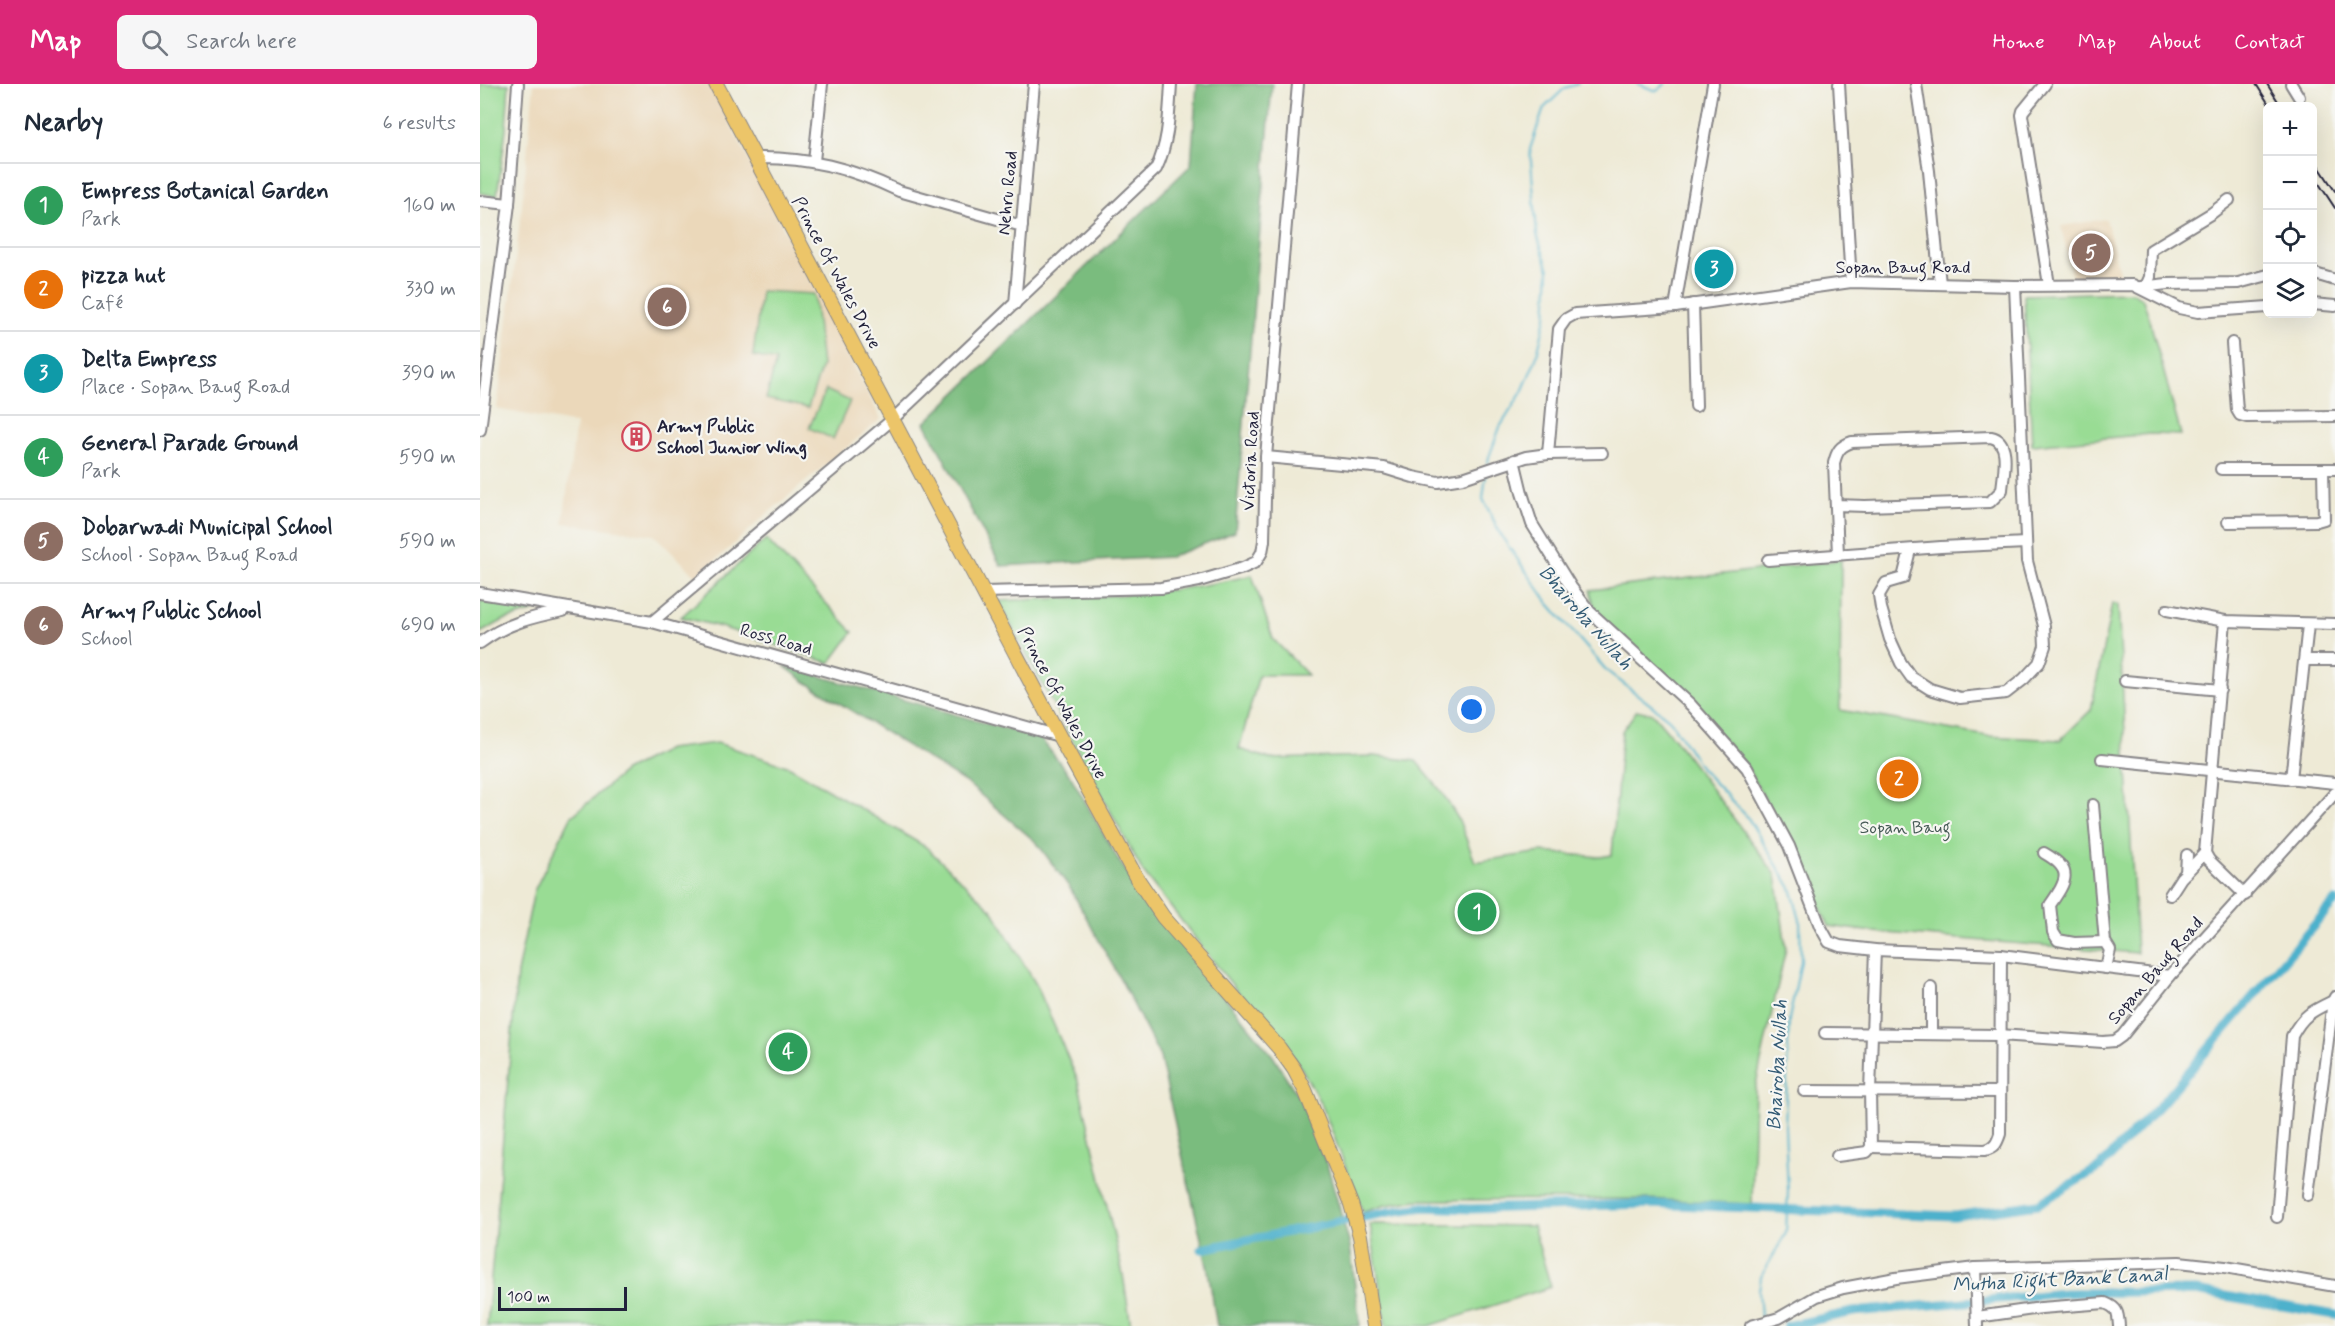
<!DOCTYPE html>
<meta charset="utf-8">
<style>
:root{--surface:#fff;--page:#f6f6f7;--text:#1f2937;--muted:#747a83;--line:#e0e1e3;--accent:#db2777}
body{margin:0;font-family:Mynerve,sans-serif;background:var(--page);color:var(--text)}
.controls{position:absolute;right:18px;top:18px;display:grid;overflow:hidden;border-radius:9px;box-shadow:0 6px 24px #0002}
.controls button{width:54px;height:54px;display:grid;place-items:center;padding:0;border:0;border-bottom:2px solid var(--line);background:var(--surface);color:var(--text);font:30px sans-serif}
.scale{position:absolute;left:18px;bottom:15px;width:129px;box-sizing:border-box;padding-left:6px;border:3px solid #22223b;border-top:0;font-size:16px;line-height:21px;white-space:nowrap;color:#22223b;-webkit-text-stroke:4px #f6f6f2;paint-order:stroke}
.you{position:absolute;left:992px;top:626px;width:21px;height:21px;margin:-15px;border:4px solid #fff;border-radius:50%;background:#1a73e8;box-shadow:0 0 0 9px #1a73e833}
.badge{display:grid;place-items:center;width:39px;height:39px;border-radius:50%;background:var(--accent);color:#fff;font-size:20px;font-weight:700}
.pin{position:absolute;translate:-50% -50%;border:3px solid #fff;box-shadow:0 2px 6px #0006}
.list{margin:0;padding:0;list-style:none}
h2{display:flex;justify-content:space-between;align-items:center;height:78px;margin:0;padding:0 24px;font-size:26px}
h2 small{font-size:20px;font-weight:400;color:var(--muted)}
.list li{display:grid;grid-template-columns:39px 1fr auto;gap:18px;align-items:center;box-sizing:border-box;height:84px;padding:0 24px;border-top:2px solid var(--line)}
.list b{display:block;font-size:22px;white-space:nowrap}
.list p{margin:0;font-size:20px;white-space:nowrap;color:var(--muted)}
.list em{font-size:20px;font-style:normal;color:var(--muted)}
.icon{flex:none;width:33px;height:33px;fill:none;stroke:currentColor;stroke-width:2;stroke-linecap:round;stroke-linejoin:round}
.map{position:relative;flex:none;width:1855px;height:1242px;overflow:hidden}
header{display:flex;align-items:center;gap:36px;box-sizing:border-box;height:84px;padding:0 30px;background:var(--accent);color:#fff}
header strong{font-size:28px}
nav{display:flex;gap:33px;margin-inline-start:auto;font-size:21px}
.search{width:420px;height:54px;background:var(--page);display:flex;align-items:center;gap:15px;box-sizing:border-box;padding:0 21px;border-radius:9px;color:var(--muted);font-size:22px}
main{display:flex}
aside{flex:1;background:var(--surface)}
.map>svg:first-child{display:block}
</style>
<header>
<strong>Map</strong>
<div class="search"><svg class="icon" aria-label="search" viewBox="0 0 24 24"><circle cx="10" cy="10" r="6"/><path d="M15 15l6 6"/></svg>Search here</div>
<nav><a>Home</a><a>Map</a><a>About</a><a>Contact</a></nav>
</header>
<main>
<aside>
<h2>Nearby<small>6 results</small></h2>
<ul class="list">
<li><span class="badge" style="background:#2e9e5b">1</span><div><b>Empress Botanical Garden</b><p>Park</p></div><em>160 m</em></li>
<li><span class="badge" style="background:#e8710a">2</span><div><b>pizza hut</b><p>Café</p></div><em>330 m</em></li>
<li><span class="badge" style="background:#0f9aa8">3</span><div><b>Delta Empress</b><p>Place · Sopan Baug Road</p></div><em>390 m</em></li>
<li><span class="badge" style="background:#2e9e5b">4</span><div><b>General Parade Ground</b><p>Park</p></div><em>590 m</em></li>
<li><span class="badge" style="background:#8d6e63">5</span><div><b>Dobarwadi Municipal School</b><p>School · Sopan Baug Road</p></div><em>590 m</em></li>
<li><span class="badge" style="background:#8d6e63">6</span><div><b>Army Public School</b><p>School</p></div><em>690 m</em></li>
</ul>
</aside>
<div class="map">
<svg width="1855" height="1242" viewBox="0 0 1855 1242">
<rect width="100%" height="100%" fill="#f6f6f2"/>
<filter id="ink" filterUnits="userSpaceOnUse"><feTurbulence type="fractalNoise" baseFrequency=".0167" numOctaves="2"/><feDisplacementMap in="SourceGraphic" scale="12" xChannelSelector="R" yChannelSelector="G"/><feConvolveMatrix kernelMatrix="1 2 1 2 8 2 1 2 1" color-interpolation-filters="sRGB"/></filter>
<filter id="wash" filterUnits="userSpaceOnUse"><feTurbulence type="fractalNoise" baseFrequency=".008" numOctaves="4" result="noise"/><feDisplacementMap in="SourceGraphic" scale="24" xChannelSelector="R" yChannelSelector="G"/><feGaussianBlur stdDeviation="1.35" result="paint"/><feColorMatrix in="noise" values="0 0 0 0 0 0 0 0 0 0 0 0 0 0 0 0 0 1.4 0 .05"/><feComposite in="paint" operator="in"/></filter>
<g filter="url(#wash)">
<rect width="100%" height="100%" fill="#eeead6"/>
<!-- built -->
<g fill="#ebd8ba">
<path d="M 54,0 L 230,0 L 401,335 L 289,428 L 217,493 L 174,451 L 83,439 L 96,340 L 17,325 L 42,121 Z"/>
<path d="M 1626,135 L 1641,195 L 1593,196 L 1581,142 Z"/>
</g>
<!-- green -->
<g fill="#99dc94" stroke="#5e7f68" stroke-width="1.5">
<path d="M 0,0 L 29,0 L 26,45 L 17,112 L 0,109 Z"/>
<path d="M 281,207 L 334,210 L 342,282 L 328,324 L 286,315 L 296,277 L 273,272 Z"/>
<path d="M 1653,208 L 1663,216 L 1668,230 L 1701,351 L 1670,350 L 1552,361 L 1544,211 Z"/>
<path d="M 346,306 L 370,317 L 353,355 L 329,344 Z"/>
<path d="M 286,455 L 373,548 L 350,579 L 241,543 L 201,533 Z"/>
<path d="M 1361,476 L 1360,626 L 1507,652 L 1580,656 L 1611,626 L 1632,520 L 1638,520 L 1657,869 L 1393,848 L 1349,842 L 1307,754 L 1265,680 L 1225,635 L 1202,605 L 1116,529 L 1110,506 Z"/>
<path d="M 772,491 L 793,555 L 828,591 L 779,591 L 759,665 L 790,675 L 894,672 L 936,677 L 961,707 L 979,736 L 995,778 L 1061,768 L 1120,773 L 1132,771 L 1142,647 L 1157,626 L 1173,630 L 1195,656 L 1296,791 L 1306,864 L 1275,1005 L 1272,1120 L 1169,1115 L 937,1116 L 906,1121 L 883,1128 L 843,1024 L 822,985 L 753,902 L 663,788 L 518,517 C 603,513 689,512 772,491 Z"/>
<path d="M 0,517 L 55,527 L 24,536 L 0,549 Z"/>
<path d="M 237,659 L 310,683 L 446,763 L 512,826 L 557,902 L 598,997 L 643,1191 L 651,1242 L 7,1242 L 37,889 L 54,807 L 91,733 L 145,687 L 188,665 Z"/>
<path d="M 890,1140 L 1053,1142 L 1071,1203 L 949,1242 L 906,1242 Z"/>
</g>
<!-- forest -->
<g fill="#7abc7e" stroke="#4e6f5c" stroke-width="1.5">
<path d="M 717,0 L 792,0 L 755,448 L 690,473 L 521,482 L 445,339 L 711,81 Z"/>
<path d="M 304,582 L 561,655 L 591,693 L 639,777 L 674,827 L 793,972 L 821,1017 L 849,1087 L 870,1162 L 880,1242 L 737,1242 L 728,1186 L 680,973 L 643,900 L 590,804 L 557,759 L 488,700 L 324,597 Z"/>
</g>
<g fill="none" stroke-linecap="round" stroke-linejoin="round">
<!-- stream -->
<g stroke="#4db1cc" stroke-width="2">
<path d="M 1158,0 L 1177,7 L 1185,0"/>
<path d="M 1007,383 L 1009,373 L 1020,343 L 1042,308 L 1056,275 L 1066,233 L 1069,186 L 1057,151 L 1050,65 L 1064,24 L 1085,4 L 1098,0"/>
<path d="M 1006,391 L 1003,415 L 1022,453 L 1069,520 L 1127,587 L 1189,635 L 1221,684 L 1268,734 L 1311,804 L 1320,836 L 1321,877 L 1309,935 L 1305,1043 L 1308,1107 L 1306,1149 L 1281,1193 L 1279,1207 L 1281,1234"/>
</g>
<!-- canal -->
<g stroke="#4db1cc" stroke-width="9">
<path d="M 722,1165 L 909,1128 L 944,1123 L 991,1125 L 1168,1120 L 1474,1132 L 1558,1120 L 1620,1083 L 1681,1020 L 1855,817"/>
<path d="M 1307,1242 L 1373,1228 L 1584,1209 L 1716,1207 L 1855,1231"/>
</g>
</g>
</g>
<g filter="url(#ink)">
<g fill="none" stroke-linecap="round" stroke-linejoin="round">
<defs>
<g id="minor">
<path d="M 1359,0 L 1371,198"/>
<path d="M 1436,0 L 1449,87 L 1460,200"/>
<path d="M 1565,0 L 1543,27 L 1542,31 L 1569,201"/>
<path d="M 1811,0 L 1819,13"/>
<path d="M 275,74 C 328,73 371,84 419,107 L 542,142"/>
<path d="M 334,77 L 342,0"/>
<path d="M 0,117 L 29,120"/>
<path d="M 1832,189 L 1855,196"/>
<path d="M 1666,202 L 1670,193 L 1671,166 L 1732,129 L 1749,116"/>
<path d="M 1661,203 L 1687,200 L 1758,199 L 1788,191"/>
<path d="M 535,220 L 554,0"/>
<path d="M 1213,220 L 1216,322"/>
<path d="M 1832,220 L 1855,222"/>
<path d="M 1195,223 L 1233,0"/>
<path d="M 1752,259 L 1757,326 L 1760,331 L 1767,333 L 1855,332"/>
<path d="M 0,346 L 29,120 L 38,0"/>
<path d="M 1068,370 L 1079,245 L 1086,235 L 1095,230 L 1195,223 L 1371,198 L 1535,202 L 1653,201 L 1699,224 L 1718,228 L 1788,223"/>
<path d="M 786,373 L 904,384 L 933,393 L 958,398 L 983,394 L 1046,373 L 1068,370 L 1122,369"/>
<path d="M 1034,376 L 1042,409 L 1052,440 L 1091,503 L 1110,528 L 1211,621 L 1267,684 L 1309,762 L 1340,842 L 1349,858 L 1360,862 L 1395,866 L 1521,871 L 1690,892"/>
<path d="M 1741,385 L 1855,385"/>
<path d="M 1356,421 L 1385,422 L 1510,418 L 1522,406 C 1523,391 1532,357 1511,353 L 1372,358 C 1360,362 1357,367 1354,379 L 1358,470"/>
<path d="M 1748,438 L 1837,437 L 1844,435 L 1843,385"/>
<path d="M 1430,466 L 1423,494 L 1406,499 L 1399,511 L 1401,524 L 1410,555 L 1421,579 L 1431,593 L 1450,605 L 1480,614 L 1526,609 L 1544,595 L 1559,579 L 1565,562 L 1564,542 L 1547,477 L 1535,202"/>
<path d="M 1288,476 L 1461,463 L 1546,459"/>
<path d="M 503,508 L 681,504 L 719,497 L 763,484 L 776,478 L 782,468 L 784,457 L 786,373 L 818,0"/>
<path d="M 0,509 L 172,538 L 579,652"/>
<path d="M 1687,526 L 1745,537 L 1855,540"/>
<path d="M 1745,537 L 1725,769 L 1729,776 L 1765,811"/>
<path d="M 172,538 L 413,335 L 676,85 C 689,58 689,30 691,0"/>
<path d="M 0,559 C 25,540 52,533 83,527"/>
<path d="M 1826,576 L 1855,576"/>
<path d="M 1645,597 L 1740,606"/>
<path d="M 1622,675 L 1855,699"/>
<path d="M 1811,695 L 1828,541"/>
<path d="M 1613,721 L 1625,858 L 1630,866 L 1626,884"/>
<path d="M 1564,769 C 1594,786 1587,796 1570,821 L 1573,848 L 1578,856 L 1594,859 L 1625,858"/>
<path d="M 1706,789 L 1707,771"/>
<path d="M 1690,811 L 1701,794 L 1725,769"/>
<path d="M 1345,949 L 1519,951 L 1623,958 L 1635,957 L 1642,952 L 1690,892 L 1855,709"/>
<path d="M 1451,950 L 1451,904"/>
<path d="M 1324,1007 L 1520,1008"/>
<path d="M 1391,1063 L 1505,1066 C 1515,1064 1517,1059 1520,1050 L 1521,871"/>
<path d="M 1357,1072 L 1387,1068 L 1391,1063 L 1390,1007 L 1395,866"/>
<path d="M 1828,1111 L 1853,917 L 1855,913"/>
<path d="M 1797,1133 L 1812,952 C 1823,931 1832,927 1853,917"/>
<path d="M 1495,1184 L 1497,1242"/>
<path d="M 1497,1233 L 1561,1224 L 1625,1219 C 1638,1224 1638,1229 1639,1242"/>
<path d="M 1271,1242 L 1299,1234 L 1337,1212 L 1363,1204 L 1416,1194 L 1495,1184 L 1699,1178 L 1745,1183 L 1855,1202"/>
</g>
<path id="major" d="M 236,0 L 579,652 L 656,793 L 683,833 L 799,964 L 814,985 L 825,1006 L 871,1120 L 880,1152 L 894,1242"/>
</defs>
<!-- minor casing -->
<use href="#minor" stroke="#888688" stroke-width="14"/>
<!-- major casing -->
<use href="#major" stroke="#888688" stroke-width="16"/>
<!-- minor -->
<use href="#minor" stroke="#fff" stroke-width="10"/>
<!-- major -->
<use href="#major" stroke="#ecc569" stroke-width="14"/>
<!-- rail -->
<g stroke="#22223b" stroke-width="2">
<path d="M 1776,0 L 1790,22"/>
<path d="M 1787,0 L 1801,22"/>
<path d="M 1832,72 L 1855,107"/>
<path d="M 1832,89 L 1855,124"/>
</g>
</g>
</g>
<!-- icons -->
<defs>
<symbol id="building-ring" viewBox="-11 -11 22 22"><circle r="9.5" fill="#f6f6f2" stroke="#d1495b" stroke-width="1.5"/><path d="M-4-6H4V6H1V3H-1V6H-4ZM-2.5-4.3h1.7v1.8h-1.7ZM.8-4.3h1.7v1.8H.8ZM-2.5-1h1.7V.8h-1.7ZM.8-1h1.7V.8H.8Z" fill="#d1495b"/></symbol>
</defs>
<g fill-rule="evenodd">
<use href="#building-ring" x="140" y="336" width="33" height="33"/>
</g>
<g text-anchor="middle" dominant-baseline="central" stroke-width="4.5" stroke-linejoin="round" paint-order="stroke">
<!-- street labels -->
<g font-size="18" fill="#22223b" stroke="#f6f6f2">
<text transform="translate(528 109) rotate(-85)">Nehru Road</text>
<text x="1423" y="184">Sopan Baug Road</text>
<text transform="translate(356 189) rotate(62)">Prince Of Wales Drive</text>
<text transform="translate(771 377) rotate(-87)">Victoria Road</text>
<text transform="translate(296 556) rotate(16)">Ross Road</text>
<text transform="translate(582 619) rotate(62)">Prince Of Wales Drive</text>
<text transform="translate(1676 887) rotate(-49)">Sopan Baug Road</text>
</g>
<!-- poi labels -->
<g font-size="18" font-weight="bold" fill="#22223b" stroke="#f6f6f2" text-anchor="start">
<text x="177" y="343">Army Public<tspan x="177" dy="21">School Junior Wing</tspan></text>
</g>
<!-- park labels -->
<g font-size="18" fill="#465a56" stroke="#f6f6f2">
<text x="1425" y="744">Sopan Baug</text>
</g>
<!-- water labels -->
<g font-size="20" font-style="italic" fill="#335b75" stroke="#f6f6f2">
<text transform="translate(1105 534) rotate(49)">Bhairoba Nullah</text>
<text transform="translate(1298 981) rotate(-87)">Bhairoba Nullah</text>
<text transform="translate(1580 1196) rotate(-3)">Mutha Right Bank Canal</text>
</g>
</g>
</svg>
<div class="controls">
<button>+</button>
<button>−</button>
<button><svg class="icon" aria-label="locate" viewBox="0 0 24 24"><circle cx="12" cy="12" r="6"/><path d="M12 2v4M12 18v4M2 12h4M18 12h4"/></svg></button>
<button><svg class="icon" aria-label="layers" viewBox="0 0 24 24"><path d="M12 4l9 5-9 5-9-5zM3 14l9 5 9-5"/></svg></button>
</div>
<div class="scale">100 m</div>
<div class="you"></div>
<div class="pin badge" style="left:997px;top:828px;background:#2e9e5b">1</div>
<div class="pin badge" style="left:1419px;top:695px;background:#e8710a">2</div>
<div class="pin badge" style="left:1234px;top:185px;background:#0f9aa8">3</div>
<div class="pin badge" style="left:308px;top:968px;background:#2e9e5b">4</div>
<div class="pin badge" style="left:1611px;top:169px;background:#8d6e63">5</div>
<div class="pin badge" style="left:187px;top:223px;background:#8d6e63">6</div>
</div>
</main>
